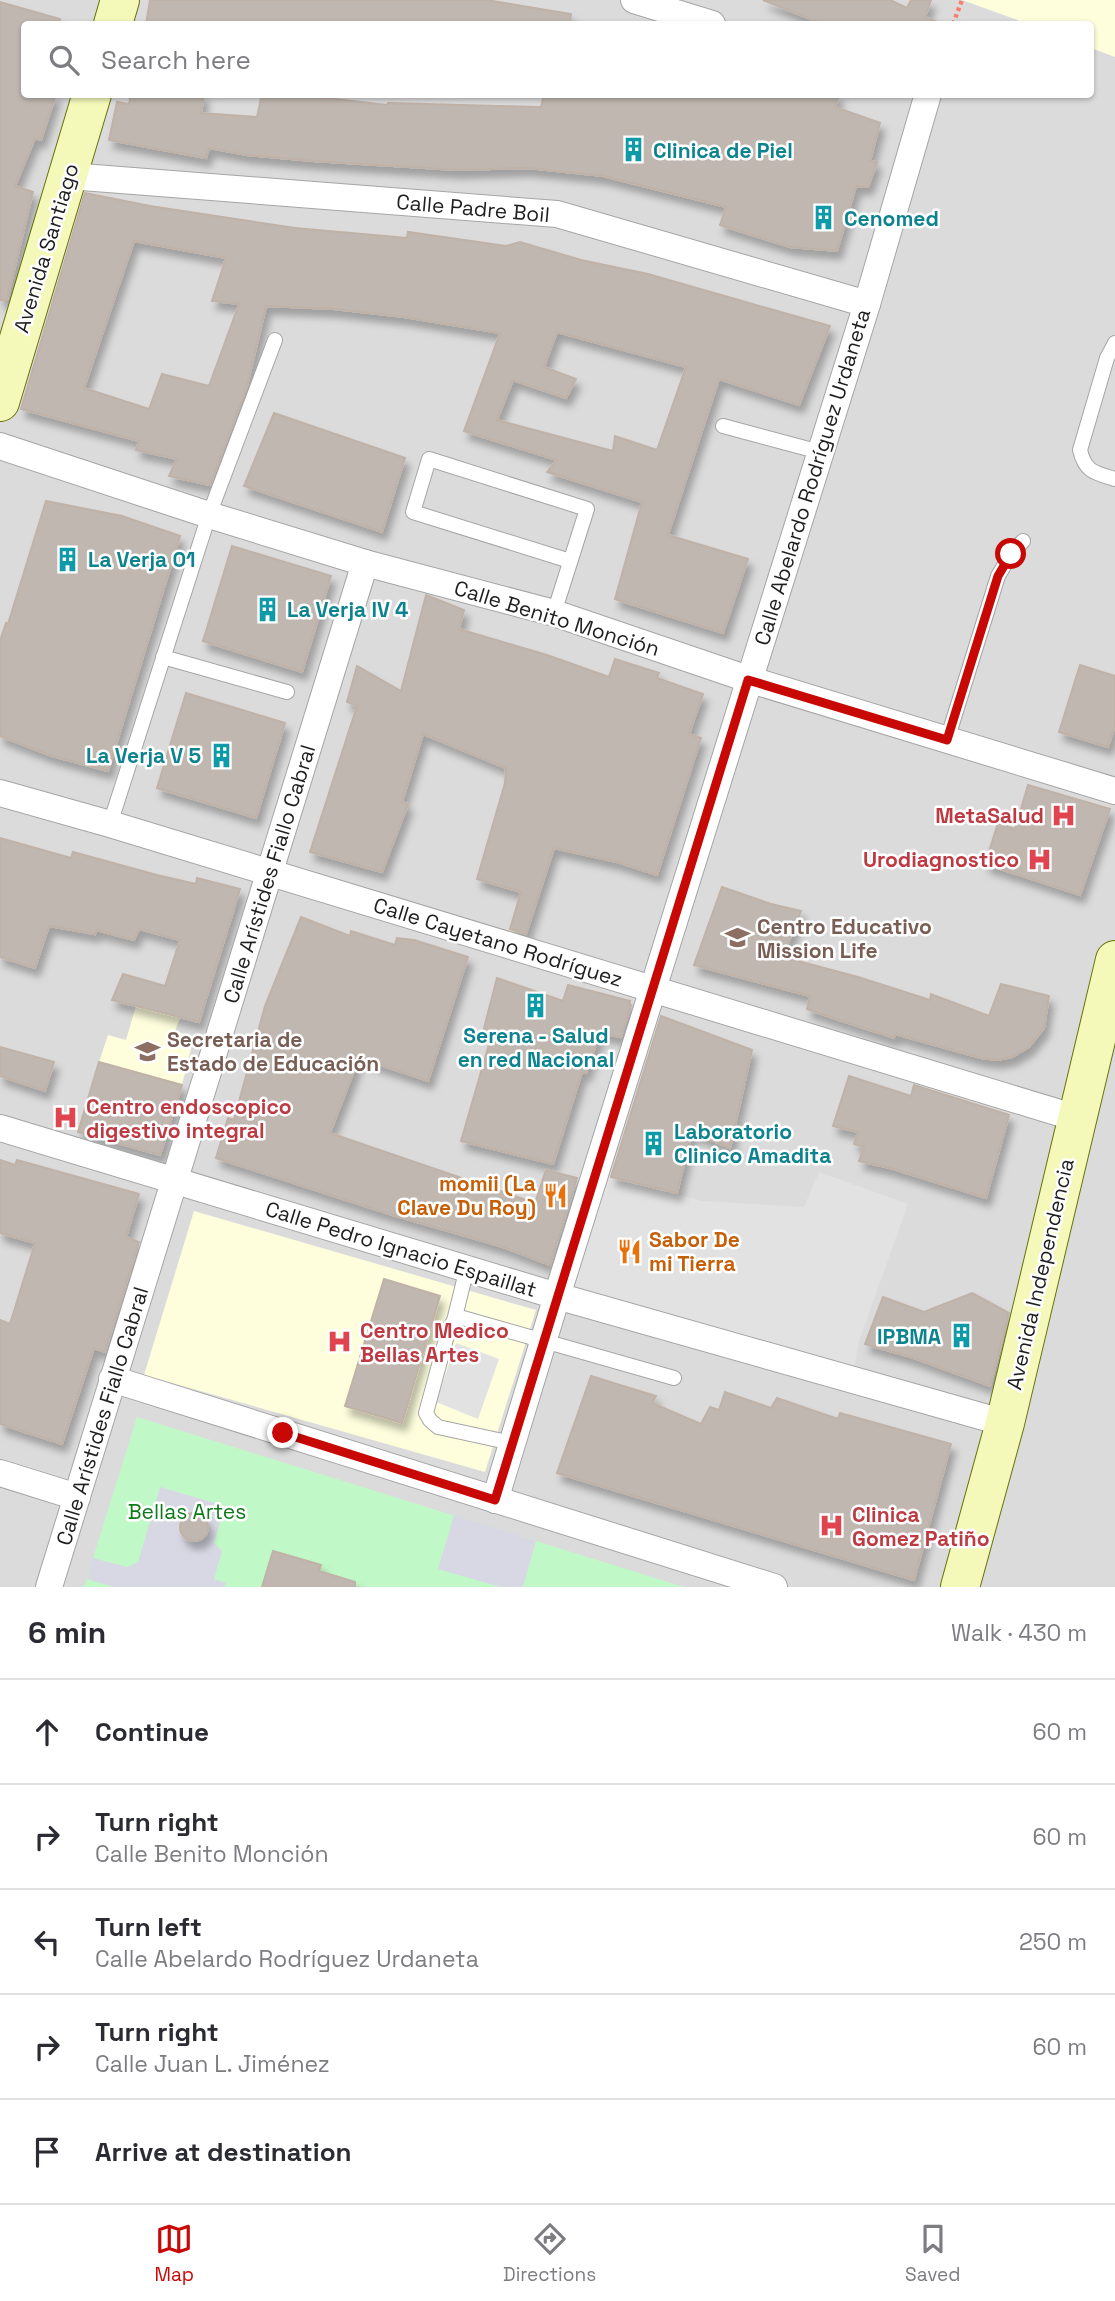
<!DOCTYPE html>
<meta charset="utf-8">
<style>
:root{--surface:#fff;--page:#f2f2f3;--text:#2b2b33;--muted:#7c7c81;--line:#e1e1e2;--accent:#c70804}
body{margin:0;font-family:"Space Grotesk",sans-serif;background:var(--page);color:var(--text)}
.stop{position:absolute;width:21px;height:21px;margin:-16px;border:5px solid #c70804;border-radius:50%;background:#fff}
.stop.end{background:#c70804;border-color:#fff;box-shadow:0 2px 7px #0008}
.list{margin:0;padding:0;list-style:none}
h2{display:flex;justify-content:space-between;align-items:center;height:91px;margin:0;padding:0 28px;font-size:30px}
h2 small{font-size:23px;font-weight:400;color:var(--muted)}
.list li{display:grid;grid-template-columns:46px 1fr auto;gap:21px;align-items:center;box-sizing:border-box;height:105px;padding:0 28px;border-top:2px solid var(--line)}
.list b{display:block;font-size:26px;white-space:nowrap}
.list p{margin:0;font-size:23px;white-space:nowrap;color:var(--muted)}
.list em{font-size:23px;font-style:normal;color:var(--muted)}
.icon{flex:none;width:38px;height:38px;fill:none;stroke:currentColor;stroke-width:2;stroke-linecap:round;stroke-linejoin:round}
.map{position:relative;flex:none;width:1115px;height:1587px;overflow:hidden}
.search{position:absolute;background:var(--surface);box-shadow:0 2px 5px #0004;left:21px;right:21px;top:21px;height:77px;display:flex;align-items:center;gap:18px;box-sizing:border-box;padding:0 24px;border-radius:7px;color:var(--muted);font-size:26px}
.sheet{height:616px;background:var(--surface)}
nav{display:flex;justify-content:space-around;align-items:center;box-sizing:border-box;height:98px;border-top:2px solid var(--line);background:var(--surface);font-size:19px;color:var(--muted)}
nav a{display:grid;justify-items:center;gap:4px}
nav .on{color:var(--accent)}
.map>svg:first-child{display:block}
</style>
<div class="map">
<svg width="1115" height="1587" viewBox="0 0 1115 1587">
<defs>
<filter id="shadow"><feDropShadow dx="4.5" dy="8" stdDeviation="3.5" flood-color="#0004"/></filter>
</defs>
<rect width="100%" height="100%" fill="#efebe4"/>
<!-- residential -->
<path fill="#dcdbdb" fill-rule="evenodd" d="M 0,0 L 1115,0 L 1115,1587 L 0,1587 ZM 24,24 L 1090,24 L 1090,94 L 24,94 Z"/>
<!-- education -->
<g fill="#fefedd">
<path d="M 962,0 L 1115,0 L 1115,57 L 1091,48 L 1090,24 L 1028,24 Z"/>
<path d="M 136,1006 L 180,1018 L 175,1031 L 194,1037 L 182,1085 L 99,1062 L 108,1035 L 126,1040 Z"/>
<path d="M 194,1211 L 536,1310 L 485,1472 L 144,1375 Z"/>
</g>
<!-- park -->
<path fill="#c1f8c7" d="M 137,1417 L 684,1587 L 84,1587 Z"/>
<!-- parking -->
<g fill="#e2e2e2">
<path d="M 819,1172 L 908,1204 L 859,1341 L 854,1368 L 574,1288 L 607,1176 L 702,1201 L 804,1207 Z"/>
<path d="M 456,1343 L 499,1359 L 478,1419 L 436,1402 Z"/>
</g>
<!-- plaza -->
<g fill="#d8d8e4">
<path d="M 160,1487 L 225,1506 L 214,1543 L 222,1551 L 214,1579 L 226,1583 L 224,1587 L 113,1587 L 87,1579 L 93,1558 L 127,1567 L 138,1562 Z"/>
<path d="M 454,1515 L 536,1541 L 523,1587 L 500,1587 L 438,1569 Z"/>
</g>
<!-- building -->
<g fill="#bfb7b0" stroke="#c0b2a7" stroke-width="2" fill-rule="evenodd" filter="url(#shadow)">
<path d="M 150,0 L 487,0 L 571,14 L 570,24 L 146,24 Z"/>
<path d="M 763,0 L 890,0 L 907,8 L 911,0 L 931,0 L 925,17 L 942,24 L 823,24 Z"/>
<path d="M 0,2 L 60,19 L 60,24 L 24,24 L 24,94 L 56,94 L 41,140 L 35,138 L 15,186 L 33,192 L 7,300 L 0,300 Z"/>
<path d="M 131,94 L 204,94 L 201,113 L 257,117 L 262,94 L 291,94 L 387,105 L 388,103 L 541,107 L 544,94 L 839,94 L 835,107 L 880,123 L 870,161 L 877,162 L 868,187 L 856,186 L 837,251 L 790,247 L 720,225 L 726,207 L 603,176 L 528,168 L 456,170 L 313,161 L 247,155 L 209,148 L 206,158 L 109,140 L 117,102 L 129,104 Z"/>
<path d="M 85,193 L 150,206 L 295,228 L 407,238 L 408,232 L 506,246 L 520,242 L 581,260 L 648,274 L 830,326 L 799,405 L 719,379 L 668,535 L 748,559 L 723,633 L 615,599 L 642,502 L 547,472 L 557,460 L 464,431 L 500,333 L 404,317 L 334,309 L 266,306 L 247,386 L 210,485 L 169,476 L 177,459 L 136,450 L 139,441 L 21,409 ZM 134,241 L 226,258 L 212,301 L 239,304 L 209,386 L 162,374 L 149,409 L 84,388 ZM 557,332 L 686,367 L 657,450 L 615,436 L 613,451 L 497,420 L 513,380 L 566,398 L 576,379 L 544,367 Z"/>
<path d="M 274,413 L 405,458 L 382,532 L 244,486 Z"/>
<path d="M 46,501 L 122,516 L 180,536 L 108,771 L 52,756 L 0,736 L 0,641 L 6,623 L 8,624 Z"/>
<path d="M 232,546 L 331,576 L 302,672 L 203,641 Z"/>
<path d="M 426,595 L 464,610 L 459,629 L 547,655 L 609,677 L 615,659 L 659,673 L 657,678 L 703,694 L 689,734 L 701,738 L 657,875 L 617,862 L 554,848 L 526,934 L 510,929 L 521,892 L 477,879 L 505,783 L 506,768 L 423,734 L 402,802 L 408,804 L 382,872 L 310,852 L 357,706 L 347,702 L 357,666 L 401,691 Z"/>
<path d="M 1080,665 L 1115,676 L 1115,725 L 1108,747 L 1059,732 Z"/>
<path d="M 186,693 L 285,723 L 256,818 L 157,788 Z"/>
<path d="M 1028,785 L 1110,809 L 1080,895 L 985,864 L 998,823 L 1015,829 Z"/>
<path d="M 0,838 L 71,858 L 73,852 L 157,875 L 196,884 L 197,878 L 240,889 L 199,1022 L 112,1000 L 123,974 L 165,986 L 180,940 L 139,929 L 134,940 L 96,930 L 95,934 L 49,926 L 35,968 L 0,957 Z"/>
<path d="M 722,887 L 771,904 L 801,911 L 783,957 L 858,977 L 930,1000 L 931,994 L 989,1016 L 1001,984 L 1049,996 L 1044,1028 L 1029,1047 L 1012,1057 L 997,1060 L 981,1058 L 895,1034 L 894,1038 L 839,1020 L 807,1009 L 810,996 L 694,965 Z"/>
<path d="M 301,917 L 350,936 L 351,931 L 395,945 L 397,938 L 414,940 L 468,957 L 428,1081 L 359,1058 L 330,1133 L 535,1203 L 546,1170 L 577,1178 L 550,1265 L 503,1247 L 386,1213 L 216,1158 L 228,1118 L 234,1120 L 265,1006 Z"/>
<path d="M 497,978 L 563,1001 L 568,985 L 630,1001 L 629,1004 L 631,1005 L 621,1037 L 600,1033 L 586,1073 L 582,1072 L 553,1164 L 461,1141 L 492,1034 L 483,1032 Z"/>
<path d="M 661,1016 L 752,1050 L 730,1148 L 692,1132 L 677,1193 L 611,1177 Z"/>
<path d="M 0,1047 L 54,1062 L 45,1091 L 0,1076 Z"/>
<path d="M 99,1062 L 182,1085 L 160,1155 L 78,1132 Z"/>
<path d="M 849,1076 L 911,1096 L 914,1085 L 1009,1115 L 986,1198 L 890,1168 L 859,1161 L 864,1147 L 854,1144 L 858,1132 L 833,1126 Z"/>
<path d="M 0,1160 L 15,1165 L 17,1160 L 139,1194 L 126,1237 L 139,1242 L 105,1352 L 94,1348 L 62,1444 L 0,1424 L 0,1320 L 10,1324 L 35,1243 L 0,1233 Z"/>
<path d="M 384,1279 L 440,1296 L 402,1423 L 345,1406 Z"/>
<path d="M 972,1293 L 1009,1313 L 990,1386 L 911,1357 L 865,1344 L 883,1297 L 924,1312 Z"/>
<path d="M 591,1376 L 656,1396 L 652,1403 L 701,1424 L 710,1407 L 719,1410 L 725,1392 L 771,1408 L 777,1398 L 838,1419 L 840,1413 L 951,1444 L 914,1580 L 557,1473 Z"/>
<circle cx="194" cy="1527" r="14"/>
<path d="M 273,1551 L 321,1565 L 319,1571 L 355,1582 L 355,1587 L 262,1587 Z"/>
</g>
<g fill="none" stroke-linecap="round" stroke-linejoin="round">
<defs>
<g id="lane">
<path d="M 1115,343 L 1107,358 L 1080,450 C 1085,472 1095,473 1115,479"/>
<path d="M 723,426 L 820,452"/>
<path d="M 554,613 L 587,509 L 429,459 L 413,512 L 570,561"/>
<path d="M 163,657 L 287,692"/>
<path d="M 947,740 L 998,576 L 1011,554 L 1023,541"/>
<path d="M 110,824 L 209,515 L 275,340"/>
<path d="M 454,1321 L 467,1268"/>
<path d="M 512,1443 L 438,1427 L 430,1420 L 426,1413 L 449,1328 L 454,1321 L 463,1318 L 674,1378"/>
</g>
<g id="street">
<path d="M 634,0 L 712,24"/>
<path d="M 69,176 L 557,214 L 867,304"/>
<path d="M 0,446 L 209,515 L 365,563 L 554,613 L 748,679 L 1115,791"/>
<path d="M 0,793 L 110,824 L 1076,1118"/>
<path d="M 0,1128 L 557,1296 L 1005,1423"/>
<path d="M 112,1379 L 774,1587"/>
<path d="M 0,1473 L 77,1497"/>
<path d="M 495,1500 L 557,1296 L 867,304 L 928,94"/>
<path d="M 49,1587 L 365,563"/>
</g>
<g id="secondary">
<path d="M 113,24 L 120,0"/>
<path d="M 0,402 L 92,94"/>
<path d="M 960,1587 L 1005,1423 L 1115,960"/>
</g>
</defs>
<!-- lane casing -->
<use href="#lane" stroke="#a5a5a5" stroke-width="16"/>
<!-- street casing -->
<use href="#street" stroke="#a5a5a5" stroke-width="28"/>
<!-- secondary casing -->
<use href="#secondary" stroke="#657307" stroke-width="40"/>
<!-- path -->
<path stroke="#f77e6d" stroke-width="4.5" stroke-dasharray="3.5 3.5" stroke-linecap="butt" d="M 953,24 L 962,0"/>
<!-- lane -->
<use href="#lane" stroke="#fff" stroke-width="14"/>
<!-- street -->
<use href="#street" stroke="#fff" stroke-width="26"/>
<!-- secondary -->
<use href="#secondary" stroke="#f4f8b9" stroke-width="38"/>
</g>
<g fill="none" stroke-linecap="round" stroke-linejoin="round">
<!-- route -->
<path stroke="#c70804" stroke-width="9" d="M 283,1433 L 495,1500 L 748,680 L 947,740 L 998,576 L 1011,554"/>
</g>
<!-- icons -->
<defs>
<symbol id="building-bare" viewBox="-9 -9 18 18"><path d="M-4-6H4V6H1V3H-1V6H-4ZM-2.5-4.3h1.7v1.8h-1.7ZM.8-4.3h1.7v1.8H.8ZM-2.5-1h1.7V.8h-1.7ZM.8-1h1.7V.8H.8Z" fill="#0f9aa8" stroke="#fff" stroke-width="2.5" paint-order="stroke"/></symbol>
<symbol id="hospital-bare" viewBox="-9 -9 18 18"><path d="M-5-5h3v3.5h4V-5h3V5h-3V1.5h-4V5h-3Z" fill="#e0444e" stroke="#fff" stroke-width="2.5" paint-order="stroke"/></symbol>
<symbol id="school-bare" viewBox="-9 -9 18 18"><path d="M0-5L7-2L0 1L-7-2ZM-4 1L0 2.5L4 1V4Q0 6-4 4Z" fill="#8d6e63" stroke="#fff" stroke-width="2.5" paint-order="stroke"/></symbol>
<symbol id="university-bare" viewBox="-9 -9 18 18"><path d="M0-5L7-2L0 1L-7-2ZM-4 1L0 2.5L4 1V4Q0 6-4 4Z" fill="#8d6e63" stroke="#fff" stroke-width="2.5" paint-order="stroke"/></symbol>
<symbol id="restaurant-bare" viewBox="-9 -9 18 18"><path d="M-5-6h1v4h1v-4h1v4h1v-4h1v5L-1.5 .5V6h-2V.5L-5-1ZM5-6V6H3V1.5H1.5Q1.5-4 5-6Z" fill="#e8710a" stroke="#fff" stroke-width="2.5" paint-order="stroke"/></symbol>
</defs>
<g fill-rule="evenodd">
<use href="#building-bare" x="616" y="132" width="35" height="35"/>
<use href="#building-bare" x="806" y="200" width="35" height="35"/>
<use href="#building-bare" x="50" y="542" width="35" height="35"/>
<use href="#building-bare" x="250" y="592" width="35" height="35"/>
<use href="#building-bare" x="204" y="738" width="35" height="35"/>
<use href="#hospital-bare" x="1046" y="798" width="35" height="35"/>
<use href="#hospital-bare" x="1022" y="842" width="35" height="35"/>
<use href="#school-bare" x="720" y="920" width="35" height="35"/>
<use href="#building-bare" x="518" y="988" width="35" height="35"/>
<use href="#university-bare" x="130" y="1034" width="35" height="35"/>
<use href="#hospital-bare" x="48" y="1100" width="35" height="35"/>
<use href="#building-bare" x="636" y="1126" width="35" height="35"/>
<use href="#restaurant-bare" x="538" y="1178" width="35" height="35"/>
<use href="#restaurant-bare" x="612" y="1234" width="35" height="35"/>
<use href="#building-bare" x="944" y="1318" width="35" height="35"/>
<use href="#hospital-bare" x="322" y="1324" width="35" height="35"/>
<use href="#hospital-bare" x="814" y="1508" width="35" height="35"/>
</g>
<g text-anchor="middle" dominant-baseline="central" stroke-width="5" stroke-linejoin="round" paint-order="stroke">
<!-- culture labels -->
<g font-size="21" font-weight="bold" fill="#0d838f" stroke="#fff" text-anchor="start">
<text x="653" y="150">Clinica de Piel</text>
<text x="844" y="218">Cenomed</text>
<text x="88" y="559">La Verja 01</text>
<text x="287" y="609">La Verja IV 4</text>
<text x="201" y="755" text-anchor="end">La Verja V 5</text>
<text x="536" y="1035" text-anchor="middle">Serena - Salud<tspan x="536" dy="24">en red Nacional</tspan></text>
<text x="674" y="1131">Laboratorio<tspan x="674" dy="24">Clinico Amadita</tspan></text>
<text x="941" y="1336" text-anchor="end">IPBMA</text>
</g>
<!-- street labels -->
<g font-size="21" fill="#1e1e1e" stroke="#fff">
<text transform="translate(473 208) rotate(5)">Calle Padre Boil</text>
<text transform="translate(46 248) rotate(-73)">Avenida Santiago</text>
<text transform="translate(812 477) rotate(-73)">Calle Abelardo Rodríguez Urdaneta</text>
<text transform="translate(557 618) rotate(17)">Calle Benito Monción</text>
<text transform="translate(269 874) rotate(-73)">Calle Arístides Fiallo Cabral</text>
<text transform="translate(498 942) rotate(17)">Calle Cayetano Rodríguez</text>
<text transform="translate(401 1249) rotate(17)">Calle Pedro Ignacio Espaillat</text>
<text transform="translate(1040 1274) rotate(-77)">Avenida Independencia</text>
<text transform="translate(102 1416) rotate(-73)">Calle Arístides Fiallo Cabral</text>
</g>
<!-- health labels -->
<g font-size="21" font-weight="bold" fill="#be3a42" stroke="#fff" text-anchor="start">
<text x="1044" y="815" text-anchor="end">MetaSalud</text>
<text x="1019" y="859" text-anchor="end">Urodiagnostico</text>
<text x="86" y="1106">Centro endoscopico<tspan x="86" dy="24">digestivo integral</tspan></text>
<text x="360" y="1330">Centro Medico<tspan x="360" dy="24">Bellas Artes</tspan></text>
<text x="852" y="1514">Clinica<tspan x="852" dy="24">Gomez Patiño</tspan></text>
</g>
<!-- education labels -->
<g font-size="21" font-weight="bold" fill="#785e54" stroke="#fff" text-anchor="start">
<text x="757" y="926">Centro Educativo<tspan x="757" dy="24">Mission Life</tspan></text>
<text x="167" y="1039">Secretaria de<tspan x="167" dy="24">Estado de Educación</tspan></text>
</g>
<!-- food labels -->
<g font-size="21" font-weight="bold" fill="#c56008" stroke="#fff" text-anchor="end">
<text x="536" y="1183">momii (La<tspan x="536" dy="24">Clave Du Roy)</tspan></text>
<text x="649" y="1239" text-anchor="start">Sabor De<tspan x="649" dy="24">mi Tierra</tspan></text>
</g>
<!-- park labels -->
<g font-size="21" fill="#0e7a19" stroke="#fff">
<text x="187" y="1511">Bellas Artes</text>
</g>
</g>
</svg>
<div class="stop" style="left:1011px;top:554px"></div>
<div class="stop end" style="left:283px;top:1433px"></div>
<div class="search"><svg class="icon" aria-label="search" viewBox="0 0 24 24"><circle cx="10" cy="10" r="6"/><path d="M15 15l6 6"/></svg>Search here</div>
</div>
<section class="sheet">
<h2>6 min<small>Walk · 430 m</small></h2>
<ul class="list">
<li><svg class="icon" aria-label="ahead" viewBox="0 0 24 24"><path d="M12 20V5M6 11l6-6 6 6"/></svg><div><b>Continue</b></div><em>60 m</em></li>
<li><svg class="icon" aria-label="right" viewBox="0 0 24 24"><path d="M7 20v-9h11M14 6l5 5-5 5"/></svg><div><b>Turn right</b><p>Calle Benito Monción</p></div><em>60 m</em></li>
<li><svg class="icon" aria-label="left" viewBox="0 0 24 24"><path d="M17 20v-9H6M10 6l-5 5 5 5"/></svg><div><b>Turn left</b><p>Calle Abelardo Rodríguez Urdaneta</p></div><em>250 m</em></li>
<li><svg class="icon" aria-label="right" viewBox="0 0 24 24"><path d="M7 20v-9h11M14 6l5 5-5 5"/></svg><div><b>Turn right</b><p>Calle Juan L. Jiménez</p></div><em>60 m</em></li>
<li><svg class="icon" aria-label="arrive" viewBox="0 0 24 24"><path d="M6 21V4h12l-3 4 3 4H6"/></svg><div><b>Arrive at destination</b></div></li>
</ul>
</section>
<nav>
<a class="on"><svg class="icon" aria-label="map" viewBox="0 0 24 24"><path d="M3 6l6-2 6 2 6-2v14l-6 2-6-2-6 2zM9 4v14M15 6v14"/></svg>Map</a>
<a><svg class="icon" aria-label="directions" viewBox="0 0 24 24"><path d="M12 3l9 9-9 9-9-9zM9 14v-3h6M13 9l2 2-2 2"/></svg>Directions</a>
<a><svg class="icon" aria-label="saved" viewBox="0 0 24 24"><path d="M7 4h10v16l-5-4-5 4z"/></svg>Saved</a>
</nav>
